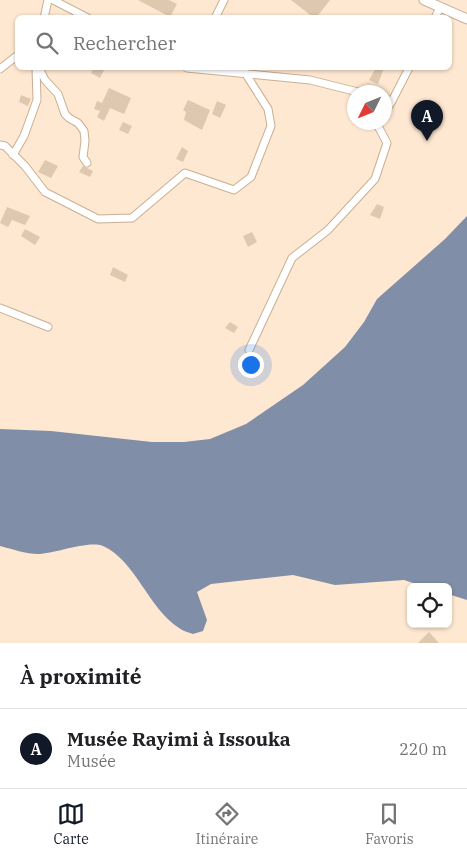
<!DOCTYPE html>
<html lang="fr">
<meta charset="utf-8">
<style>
:root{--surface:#fff;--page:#f6f6f6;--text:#202124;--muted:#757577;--line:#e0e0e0;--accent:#111827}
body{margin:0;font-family:"IBM Plex Serif",serif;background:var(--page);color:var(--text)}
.controls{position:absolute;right:15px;bottom:15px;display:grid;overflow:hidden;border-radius:8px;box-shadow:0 1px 4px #0004}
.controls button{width:45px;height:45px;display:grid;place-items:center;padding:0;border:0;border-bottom:1px solid var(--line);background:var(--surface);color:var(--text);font:25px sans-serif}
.compass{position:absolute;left:347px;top:85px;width:45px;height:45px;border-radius:50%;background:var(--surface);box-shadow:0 1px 4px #0004;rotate:227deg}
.you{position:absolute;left:250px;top:364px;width:18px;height:18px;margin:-12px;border:4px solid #fff;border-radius:50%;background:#1a73e8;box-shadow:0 0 0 8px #1a73e833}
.badge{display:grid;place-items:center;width:32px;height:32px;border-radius:50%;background:var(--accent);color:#fff;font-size:16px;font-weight:700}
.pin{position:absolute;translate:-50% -41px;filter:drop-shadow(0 1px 2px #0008)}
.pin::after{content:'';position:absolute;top:26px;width:18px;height:15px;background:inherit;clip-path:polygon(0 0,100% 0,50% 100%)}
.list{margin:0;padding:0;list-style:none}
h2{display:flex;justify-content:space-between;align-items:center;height:65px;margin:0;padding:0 20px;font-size:21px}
h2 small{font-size:16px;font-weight:400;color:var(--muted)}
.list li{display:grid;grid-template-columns:32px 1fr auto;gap:15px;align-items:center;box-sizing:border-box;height:80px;padding:0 20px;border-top:1px solid var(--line)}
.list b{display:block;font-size:19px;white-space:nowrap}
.list p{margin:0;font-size:16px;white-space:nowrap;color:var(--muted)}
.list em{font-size:16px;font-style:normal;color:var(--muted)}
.icon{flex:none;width:28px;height:28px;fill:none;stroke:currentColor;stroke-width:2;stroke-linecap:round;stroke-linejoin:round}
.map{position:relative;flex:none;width:467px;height:643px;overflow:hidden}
.search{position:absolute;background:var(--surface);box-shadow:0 1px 4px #0004;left:15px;right:15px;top:15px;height:55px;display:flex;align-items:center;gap:12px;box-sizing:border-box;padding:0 18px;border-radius:8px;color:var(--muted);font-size:19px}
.sheet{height:145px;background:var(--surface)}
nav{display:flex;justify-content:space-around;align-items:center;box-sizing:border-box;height:70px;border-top:1px solid var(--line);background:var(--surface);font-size:14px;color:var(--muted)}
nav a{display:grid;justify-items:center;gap:2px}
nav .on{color:var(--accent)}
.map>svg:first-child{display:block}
</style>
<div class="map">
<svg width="467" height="643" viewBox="0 0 467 643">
<rect width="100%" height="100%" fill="#ffe8d1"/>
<!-- water -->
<path fill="#818ea8" d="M 467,216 L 467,600 L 448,594 L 448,587 L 425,587 L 404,580 L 335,585 L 293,575 L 211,584 L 197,592 L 207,620 L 203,631 L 193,634 C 188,632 183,631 179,628 C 149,609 135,560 103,546 C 88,540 54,554 38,554 C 26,554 12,549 0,546 L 0,429 L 51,431 L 152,442 L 184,442 L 210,439 L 246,424 L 303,385 L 345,347 L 364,322 L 377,299 L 445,239 Z"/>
<!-- building -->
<g fill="#dfc8b0">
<path d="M 138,0 L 169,0 L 177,4 L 170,17 Z"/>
<path d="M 291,0 L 330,0 L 316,18 L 314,18 Z"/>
<path d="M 94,68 L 105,68 L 100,78 L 91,73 Z"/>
<path d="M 376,68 L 384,68 L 378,84 L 369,80 Z"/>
<path d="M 109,88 L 131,98 L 124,114 L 110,108 L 104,121 L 97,117 L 100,111 L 94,109 L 97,101 L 102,103 Z"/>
<path d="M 21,95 L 31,99 L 28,106 L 19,102 Z"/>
<path d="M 188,100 L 210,110 L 202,130 L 184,120 L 186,112 L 183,110 Z"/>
<path d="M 217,101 L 226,105 L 220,118 L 212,114 Z"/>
<path d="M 427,106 L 437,119 L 426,128 L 416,116 Z"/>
<path d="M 123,122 L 132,126 L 128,134 L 119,130 Z"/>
<path d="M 182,147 L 188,151 L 183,162 L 176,159 Z"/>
<path d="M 45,160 L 58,166 L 51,178 L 38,172 Z"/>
<path d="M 83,166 L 93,171 L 90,177 L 79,172 Z"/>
<path d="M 377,204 L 384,207 L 380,219 L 370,215 Z"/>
<path d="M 7,207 L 30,216 L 25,225 L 12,220 L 8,227 L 0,223 Z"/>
<path d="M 25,229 L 40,237 L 35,245 L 21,236 Z"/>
<path d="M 252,232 L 257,242 L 248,247 L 243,236 Z"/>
<path d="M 113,267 L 128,275 L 125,282 L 110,275 Z"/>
<path d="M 230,322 L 238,327 L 234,333 L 225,328 Z"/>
<path d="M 429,632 L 439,643 L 418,643 Z"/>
</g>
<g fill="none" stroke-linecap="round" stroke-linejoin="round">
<defs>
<g id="minor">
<path d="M 53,0 L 88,18"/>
<path d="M 44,18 L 48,0"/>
<path d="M 215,18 L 224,0"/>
<path d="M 435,18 L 440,7"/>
<path d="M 39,68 L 45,80 L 58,94 L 65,114 L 69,118 L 78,123 L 84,131 L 85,141 L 83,157 L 87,163"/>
<path d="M 187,68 L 310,80 L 358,92"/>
<path d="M 0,69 L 18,55"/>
<path d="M 384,99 L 392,101 L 409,68"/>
<path d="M 384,114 L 392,101"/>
<path d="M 0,145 L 5,146 L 25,166 L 45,192 L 98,219 L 132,218 L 185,173 L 234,190 L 251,177 L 271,126 L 268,109 L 242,68"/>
<path d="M 13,155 L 24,136 L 37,100 L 36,68"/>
<path d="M 0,308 L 48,327"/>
<path d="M 249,350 L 292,258 L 328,230 L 375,179 L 387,143 L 378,126 L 380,122"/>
</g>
<path id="tertiary" d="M 424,0 L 467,19"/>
</defs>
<!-- minor casing -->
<use href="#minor" stroke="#c9af93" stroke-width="9"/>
<!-- tertiary casing -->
<use href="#tertiary" stroke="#c9af93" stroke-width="11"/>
<!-- minor -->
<use href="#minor" stroke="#fff" stroke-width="7"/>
<!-- tertiary -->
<use href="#tertiary" stroke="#fff" stroke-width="9"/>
</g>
</svg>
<div class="controls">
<button><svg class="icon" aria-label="locate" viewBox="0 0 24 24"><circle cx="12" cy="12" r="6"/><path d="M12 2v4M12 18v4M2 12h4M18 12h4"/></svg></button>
</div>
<svg class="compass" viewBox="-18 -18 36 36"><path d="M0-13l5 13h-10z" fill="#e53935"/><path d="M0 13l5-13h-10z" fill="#757577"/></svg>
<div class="you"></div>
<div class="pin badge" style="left:427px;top:141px">A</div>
<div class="search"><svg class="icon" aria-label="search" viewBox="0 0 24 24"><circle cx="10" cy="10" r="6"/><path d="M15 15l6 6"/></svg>Rechercher</div>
</div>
<section class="sheet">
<h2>À proximité<small></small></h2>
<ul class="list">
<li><span class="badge">A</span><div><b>Musée Rayimi à Issouka</b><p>Musée</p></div><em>220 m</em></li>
</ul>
</section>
<nav>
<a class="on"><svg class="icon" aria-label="map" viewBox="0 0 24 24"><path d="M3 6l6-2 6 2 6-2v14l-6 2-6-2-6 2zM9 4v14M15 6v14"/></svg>Carte</a>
<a><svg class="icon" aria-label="directions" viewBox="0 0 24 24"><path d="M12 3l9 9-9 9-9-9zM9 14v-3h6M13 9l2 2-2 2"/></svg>Itinéraire</a>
<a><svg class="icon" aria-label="saved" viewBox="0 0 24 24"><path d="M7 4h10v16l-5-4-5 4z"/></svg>Favoris</a>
</nav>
